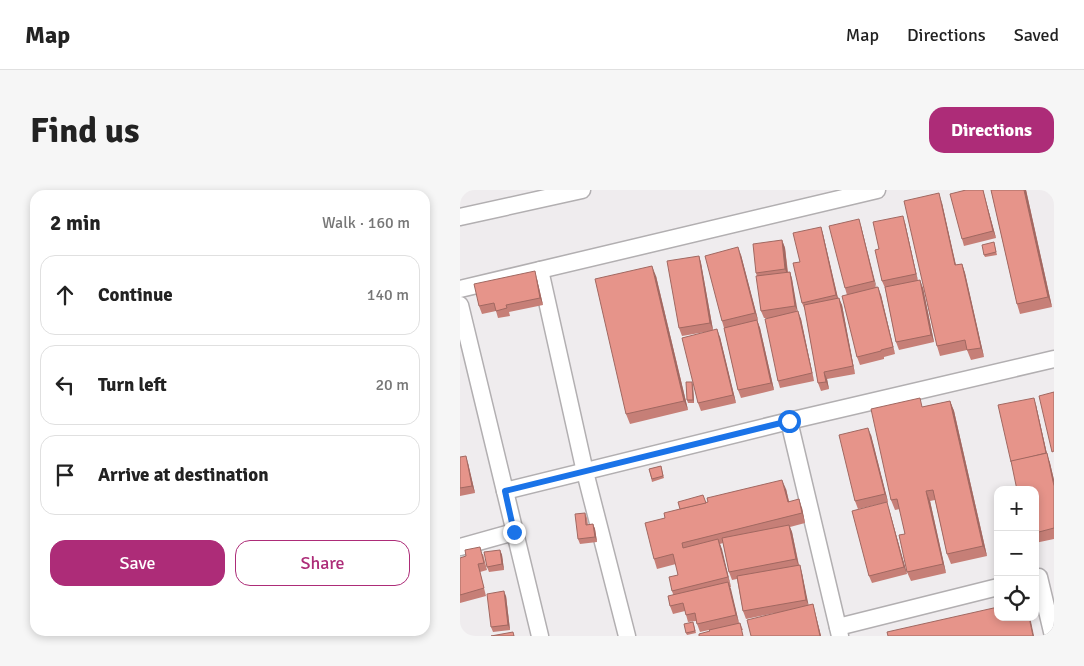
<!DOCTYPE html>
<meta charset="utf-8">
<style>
:root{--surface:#fff;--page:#f6f6f6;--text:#222;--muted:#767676;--line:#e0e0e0;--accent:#ad2c78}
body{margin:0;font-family:Signika,sans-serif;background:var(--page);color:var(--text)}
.controls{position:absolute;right:15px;bottom:15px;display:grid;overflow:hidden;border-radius:10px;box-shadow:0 2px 8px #0003}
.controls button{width:45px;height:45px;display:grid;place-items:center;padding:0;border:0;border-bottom:1px solid var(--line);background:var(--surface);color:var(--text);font:25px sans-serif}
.stop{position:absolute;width:15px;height:15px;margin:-11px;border:4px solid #1a73e8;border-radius:50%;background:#fff}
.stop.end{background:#1a73e8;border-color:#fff;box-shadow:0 1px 5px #0008}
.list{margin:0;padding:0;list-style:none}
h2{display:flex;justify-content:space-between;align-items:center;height:65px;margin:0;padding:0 20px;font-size:21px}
h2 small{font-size:16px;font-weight:400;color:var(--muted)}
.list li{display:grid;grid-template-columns:32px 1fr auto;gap:15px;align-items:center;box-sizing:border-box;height:80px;margin:0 10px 10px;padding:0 10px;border:1px solid var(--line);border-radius:15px}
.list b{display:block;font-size:19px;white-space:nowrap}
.list em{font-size:16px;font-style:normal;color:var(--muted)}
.actions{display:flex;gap:10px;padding:15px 20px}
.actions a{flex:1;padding:11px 0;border:1px solid var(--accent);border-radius:15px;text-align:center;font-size:18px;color:var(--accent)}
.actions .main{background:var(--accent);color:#fff}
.icon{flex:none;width:28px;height:28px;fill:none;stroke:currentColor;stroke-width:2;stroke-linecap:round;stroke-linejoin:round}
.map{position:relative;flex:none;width:594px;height:446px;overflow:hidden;border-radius:15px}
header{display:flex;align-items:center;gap:30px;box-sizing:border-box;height:70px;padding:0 25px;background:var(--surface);border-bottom:1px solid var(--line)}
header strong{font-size:24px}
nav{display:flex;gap:28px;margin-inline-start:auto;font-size:18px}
.intro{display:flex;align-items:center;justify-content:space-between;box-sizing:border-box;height:120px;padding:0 30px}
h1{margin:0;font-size:35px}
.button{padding:12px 22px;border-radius:15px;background:var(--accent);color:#fff;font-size:18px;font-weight:700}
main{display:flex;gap:30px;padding:0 30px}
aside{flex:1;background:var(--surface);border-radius:15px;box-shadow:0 2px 8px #0003}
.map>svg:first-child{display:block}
</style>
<header>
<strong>Map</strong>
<nav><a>Map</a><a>Directions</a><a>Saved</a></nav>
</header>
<div class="intro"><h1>Find us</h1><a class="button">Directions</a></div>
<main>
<aside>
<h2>2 min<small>Walk · 160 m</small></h2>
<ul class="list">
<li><svg class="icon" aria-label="ahead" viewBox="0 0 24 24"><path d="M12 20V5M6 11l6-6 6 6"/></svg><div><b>Continue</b></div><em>140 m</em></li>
<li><svg class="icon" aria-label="left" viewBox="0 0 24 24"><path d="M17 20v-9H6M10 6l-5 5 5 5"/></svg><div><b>Turn left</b></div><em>20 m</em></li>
<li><svg class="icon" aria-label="arrive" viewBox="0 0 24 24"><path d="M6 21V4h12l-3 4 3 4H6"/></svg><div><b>Arrive at destination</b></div></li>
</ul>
<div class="actions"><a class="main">Save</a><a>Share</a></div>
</aside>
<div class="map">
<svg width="594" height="446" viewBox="0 0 594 446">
<rect width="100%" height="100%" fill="#efecee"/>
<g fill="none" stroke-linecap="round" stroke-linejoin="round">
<defs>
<g id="minor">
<path d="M 0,27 L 122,0"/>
<path d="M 80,80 L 125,282 L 167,446"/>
<path d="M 0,99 L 417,0"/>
<path d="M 0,115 L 80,446"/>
<path d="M 329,231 L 380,446"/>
<path d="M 45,301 L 329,231 L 594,169"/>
<path d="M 0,357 L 54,342"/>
<path d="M 579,387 L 593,446"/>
<path d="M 378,437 L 538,397"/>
</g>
</defs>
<!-- minor casing -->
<use href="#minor" stroke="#b2afb1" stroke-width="19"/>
<!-- minor -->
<use href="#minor" stroke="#fff" stroke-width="16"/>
</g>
<!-- wall -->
<g fill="#c67f77">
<path d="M 506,0 L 523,0 L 536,48 L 504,56 L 502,49 Z"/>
<path d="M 531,0 L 566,0 L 592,117 L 560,124 L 557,114 Z"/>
<path d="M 482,13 L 496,75 L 502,74 L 505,83 L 524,167 L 511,170 L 507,160 L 480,166 L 477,156 Z"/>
<path d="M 445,33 L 458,91 L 463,98 L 474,152 L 439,160 L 436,152 L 425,98 L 422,91 L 419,59 Z"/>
<path d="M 401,36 L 416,98 L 421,105 L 435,164 L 424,167 L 424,169 L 400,175 L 397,167 L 387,105 L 385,98 Z"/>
<path d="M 361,37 L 363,44 L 378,108 L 382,115 L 395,184 L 367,189 L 369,199 L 361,201 L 358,193 L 345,120 L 342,113 L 340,72 Z"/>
<path d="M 322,50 L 325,58 L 328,82 L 330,82 L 332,89 L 337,122 L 341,129 L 354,191 L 320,198 L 318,191 L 309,128 L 304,128 L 301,121 L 297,86 L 296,83 Z"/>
<path d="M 534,52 L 537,65 L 525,67 L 524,65 Z"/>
<path d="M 281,65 L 298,130 L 293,131 L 297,130 L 300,138 L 314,200 L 281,208 L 278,200 L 264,138 L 262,131 Z"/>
<path d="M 239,66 L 241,73 L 253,140 L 260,147 L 276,213 L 241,221 L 238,213 L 251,141 L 222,146 L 219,138 Z"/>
<path d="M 196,86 L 228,220 L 170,234 L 166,224 Z"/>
<path d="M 77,89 L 83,115 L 49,122 L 50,126 L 38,128 L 36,121 L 22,124 L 19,116 Z"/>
<path d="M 233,195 L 234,213 L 228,213 L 227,210 Z"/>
<path d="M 490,211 L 494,221 L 527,366 L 491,374 L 487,364 L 475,310 L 470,311 L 486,383 L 451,391 L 447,382 L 445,344 L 440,319 L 435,320 L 431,310 L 463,217 Z"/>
<path d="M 576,215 L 587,264 L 590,273 L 594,290 L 594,349 L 575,353 Z"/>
<path d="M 411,245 L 428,312 L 398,319 L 395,311 Z"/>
<path d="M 0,267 L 8,273 L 15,303 L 0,306 Z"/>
<path d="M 201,276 L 204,288 L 192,292 L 189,279 Z"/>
<path d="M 326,299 L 329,311 L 342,318 L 345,333 L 330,337 L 332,342 L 339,375 L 342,383 L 348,415 L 353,414 L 361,446 L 291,446 L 315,423 L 286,429 L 283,421 L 277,389 L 272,390 L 269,382 L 263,353 L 260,354 L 271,397 L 270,397 L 279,433 L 280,433 L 283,440 L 250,441 L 249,440 L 240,442 L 236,431 L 228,432 L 225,421 L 213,424 L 210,416 L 213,404 L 212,401 L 218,385 L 216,374 L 197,379 L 194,369 L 205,328 L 246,313 Z"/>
<path d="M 429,319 L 447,384 L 412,393 L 409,386 Z"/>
<path d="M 125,323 L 127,328 L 128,335 L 133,334 L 135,339 L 137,352 L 120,354 L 118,349 Z"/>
<path d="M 40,360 L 42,365 L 44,380 L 29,382 L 27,377 Z"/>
<path d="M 23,364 L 27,380 L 20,382 L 26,406 L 0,413 L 0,368 Z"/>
<path d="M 46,406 L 50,440 L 33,442 L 31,437 Z"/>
<path d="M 234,435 L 236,443 L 227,445 L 226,443 Z"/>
</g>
<!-- shaded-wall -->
<g fill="#a16861">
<path d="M 523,0 L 524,4 L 536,48 L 533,41 Z"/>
<path d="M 564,0 L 566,0 L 592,117 L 588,107 Z"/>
<path d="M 479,3 L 482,13 L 498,85 L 495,75 Z"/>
<path d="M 443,26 L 445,33 L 458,91 L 456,84 Z"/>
<path d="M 399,29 L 401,36 L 417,99 L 414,91 Z"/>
<path d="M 361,37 L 363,44 L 379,113 L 376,105 Z"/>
<path d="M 322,50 L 325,58 L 328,87 L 325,79 Z"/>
<path d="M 278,57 L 281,65 L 298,130 L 295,123 Z"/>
<path d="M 239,66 L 241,73 L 253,140 L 250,133 Z"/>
<path d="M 502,74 L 505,83 L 524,167 L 521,158 Z"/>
<path d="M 192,76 L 196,86 L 228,220 L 224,211 Z"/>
<path d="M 75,81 L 77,89 L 83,115 L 80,108 Z"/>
<path d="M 330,82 L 332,89 L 338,123 L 335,116 Z"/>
<path d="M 460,90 L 463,98 L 474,152 L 471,145 Z"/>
<path d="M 418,97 L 421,105 L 435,164 L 433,157 Z"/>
<path d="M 379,108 L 382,115 L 395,184 L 393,176 Z"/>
<path d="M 338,121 L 341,129 L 354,191 L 352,183 Z"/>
<path d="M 297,130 L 300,138 L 314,200 L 311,193 Z"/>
<path d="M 257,139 L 260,147 L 276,213 L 273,205 Z"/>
<path d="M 364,182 L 367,189 L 369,199 L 366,192 Z"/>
<path d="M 232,192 L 233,195 L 234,213 L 233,210 Z"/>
<path d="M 574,208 L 576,215 L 587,264 L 590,273 L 594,290 L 594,296 L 586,264 Z"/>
<path d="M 490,211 L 494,221 L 527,366 L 523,356 Z"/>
<path d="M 408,238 L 411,245 L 428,312 L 425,304 Z"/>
<path d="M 6,266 L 8,273 L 15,303 L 12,296 Z"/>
<path d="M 322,290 L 326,299 L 331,321 L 328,312 Z"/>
<path d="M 466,301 L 470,311 L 486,383 L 483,374 Z"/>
<path d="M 339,309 L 342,318 L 345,333 L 342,323 Z"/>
<path d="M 427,312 L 429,319 L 447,384 L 444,377 Z"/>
<path d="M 133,334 L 135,339 L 137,352 L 135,347 Z"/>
<path d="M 329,335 L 332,342 L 339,377 L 336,369 Z"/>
<path d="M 258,349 L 262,359 L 271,397 L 268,387 Z"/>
<path d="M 40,360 L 42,365 L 44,380 L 42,374 Z"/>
<path d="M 340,375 L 342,383 L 349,417 L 346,410 Z"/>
<path d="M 268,392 L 271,399 L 279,433 L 276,425 Z"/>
<path d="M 44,401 L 46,406 L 50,440 L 48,435 Z"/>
<path d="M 353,414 L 361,446 L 360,446 Z"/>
<path d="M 569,427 L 570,427 L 574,446 L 573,446 Z"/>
</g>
<!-- building -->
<g fill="#e6948a" stroke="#a16861">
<path d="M 506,0 L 523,0 L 533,41 L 502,49 L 490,4 Z"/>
<path d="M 531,0 L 564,0 L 588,107 L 557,114 Z"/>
<path d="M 479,3 L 495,75 L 502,74 L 521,158 L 507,160 L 505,150 L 477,156 L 444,11 Z"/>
<path d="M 443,26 L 456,84 L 422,91 L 415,60 L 419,59 L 413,32 Z"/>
<path d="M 399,29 L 414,91 L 385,98 L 369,36 Z"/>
<path d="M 361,37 L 376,105 L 342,113 L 333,73 L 340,72 L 333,43 Z"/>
<path d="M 322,50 L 325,79 L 296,83 L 293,54 Z"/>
<path d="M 534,52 L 536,62 L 524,65 L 522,55 Z"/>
<path d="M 278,57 L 295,123 L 262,131 L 245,66 Z"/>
<path d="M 239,66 L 250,133 L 219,138 L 207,71 Z"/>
<path d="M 192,76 L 224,211 L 166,224 L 135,89 Z"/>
<path d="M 75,81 L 80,108 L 46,115 L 47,118 L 36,121 L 34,113 L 19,116 L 14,94 Z"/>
<path d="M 330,82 L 335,116 L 301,121 L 296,86 Z"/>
<path d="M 460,90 L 471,145 L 436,152 L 425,97 Z"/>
<path d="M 418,97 L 433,157 L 421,160 L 421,161 L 397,167 L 382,106 Z"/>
<path d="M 379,108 L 393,176 L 364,182 L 366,192 L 358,193 L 344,115 Z"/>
<path d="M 338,121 L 352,183 L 318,191 L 305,129 Z"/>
<path d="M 297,130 L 311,193 L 278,200 L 264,138 Z"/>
<path d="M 257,139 L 273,205 L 238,213 L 222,148 Z"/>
<path d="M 226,192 L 232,192 L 233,210 L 227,210 Z"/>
<path d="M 594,202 L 594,261 L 592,262 L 579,206 Z"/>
<path d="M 460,208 L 462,217 L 490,211 L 523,356 L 487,364 L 473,300 L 466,301 L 483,374 L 447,382 L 439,345 L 445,344 L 437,309 L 431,310 L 411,219 Z"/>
<path d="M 574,208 L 586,263 L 551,272 L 538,215 Z"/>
<path d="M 408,238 L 425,304 L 395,311 L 379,245 Z"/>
<path d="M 587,263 L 594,296 L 594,338 L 575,343 L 575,300 L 557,300 L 551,271 Z"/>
<path d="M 6,266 L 12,296 L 0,298 L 0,267 Z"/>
<path d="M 201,276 L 203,286 L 192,289 L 189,279 Z"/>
<path d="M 322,290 L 328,312 L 339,309 L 342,323 L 222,353 L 223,358 L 258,349 L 268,387 L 212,401 L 209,387 L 218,385 L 213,364 L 194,369 L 185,333 L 205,328 L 204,323 L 248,312 L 247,308 Z"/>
<path d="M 243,305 L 246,313 L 220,319 L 218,312 Z"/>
<path d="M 427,312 L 444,377 L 409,386 L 392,321 Z"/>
<path d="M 125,323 L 126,335 L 133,334 L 135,347 L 118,349 L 115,324 Z"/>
<path d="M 329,335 L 336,369 L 269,382 L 262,348 Z"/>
<path d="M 20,357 L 24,373 L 18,374 L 24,398 L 0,405 L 0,368 L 6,366 L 5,360 Z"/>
<path d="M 40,360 L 42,374 L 27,377 L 24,362 Z"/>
<path d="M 340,375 L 346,410 L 283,421 L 277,386 Z"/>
<path d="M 268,392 L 276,425 L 237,434 L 235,423 L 226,425 L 223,413 L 210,416 L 208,406 Z"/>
<path d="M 44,401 L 48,435 L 31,437 L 27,404 Z"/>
<path d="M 353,414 L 360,446 L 291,446 L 287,430 Z"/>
<path d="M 538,417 L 538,427 L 569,427 L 573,446 L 428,446 L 427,442 Z"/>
<path d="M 233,432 L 235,441 L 226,443 L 224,434 Z"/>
<path d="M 280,433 L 283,446 L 239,446 L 239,444 L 250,441 L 249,440 Z"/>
<path d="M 53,442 L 54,446 L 31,446 Z"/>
</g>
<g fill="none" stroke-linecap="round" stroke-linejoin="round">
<!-- route -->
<path stroke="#1a73e8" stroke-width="6" d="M 54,342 L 45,301 L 329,231"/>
</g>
</svg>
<div class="controls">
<button>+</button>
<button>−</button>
<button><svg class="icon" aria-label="locate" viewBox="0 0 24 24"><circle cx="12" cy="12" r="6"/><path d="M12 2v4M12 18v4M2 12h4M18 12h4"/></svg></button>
</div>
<div class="stop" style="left:329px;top:231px"></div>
<div class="stop end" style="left:54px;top:342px"></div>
</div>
</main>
